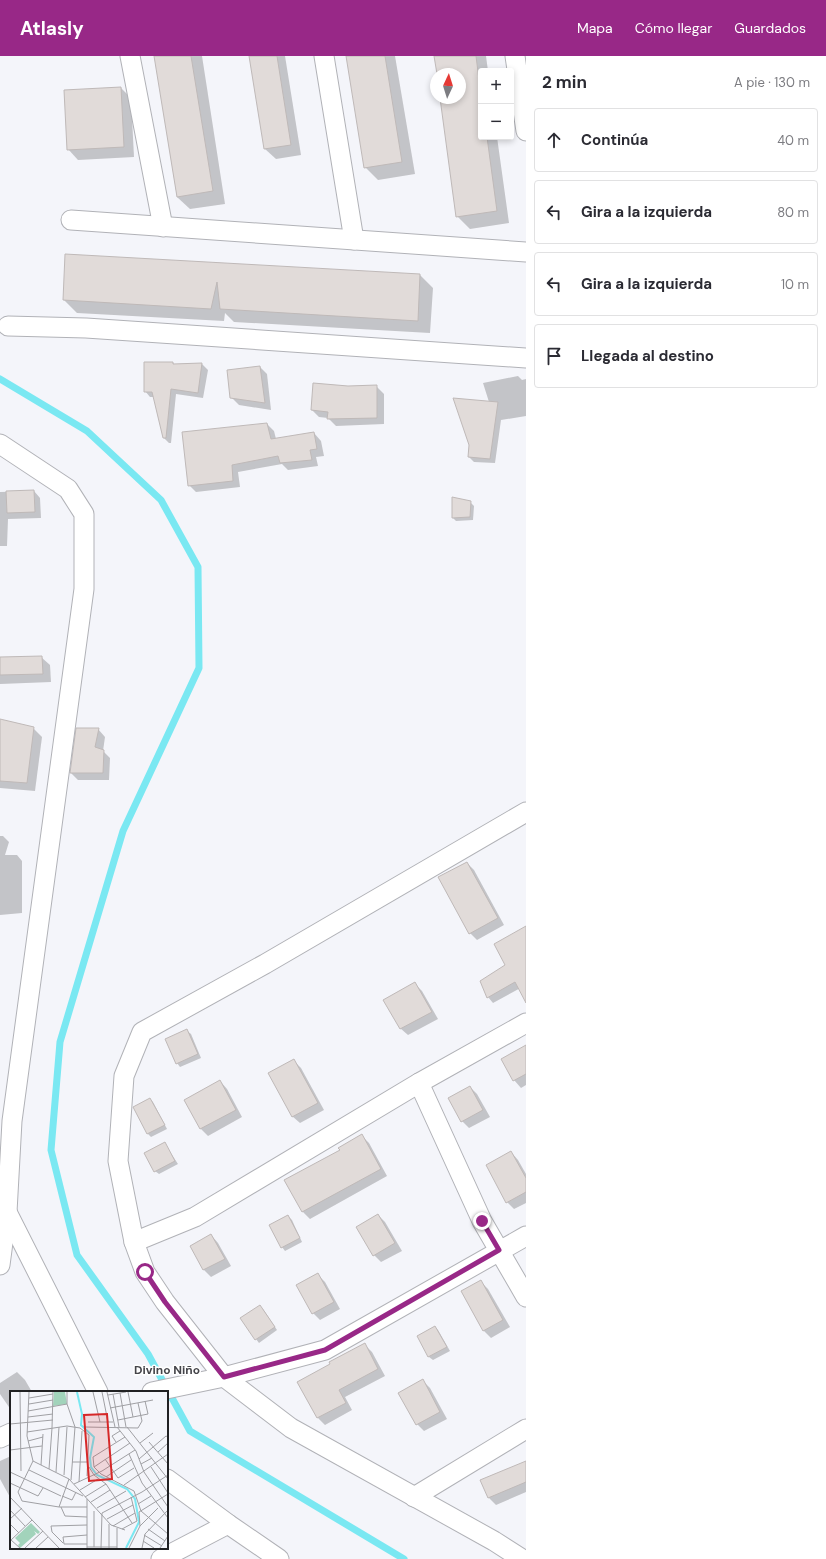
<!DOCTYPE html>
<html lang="es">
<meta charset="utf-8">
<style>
:root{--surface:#fff;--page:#f7f7f7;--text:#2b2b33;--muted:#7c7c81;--line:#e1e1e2;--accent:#982887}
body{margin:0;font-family:"DM Sans",sans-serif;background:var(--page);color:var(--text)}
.controls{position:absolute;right:12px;top:12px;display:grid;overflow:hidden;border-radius:4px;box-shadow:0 2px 6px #0003}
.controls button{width:36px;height:36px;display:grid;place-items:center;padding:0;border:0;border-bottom:1px solid var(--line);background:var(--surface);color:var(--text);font:20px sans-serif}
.compass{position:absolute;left:430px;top:12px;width:36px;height:36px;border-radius:50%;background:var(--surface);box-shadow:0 2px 6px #0003;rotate:4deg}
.stop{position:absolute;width:12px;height:12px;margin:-9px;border:3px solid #982887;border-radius:50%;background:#fff}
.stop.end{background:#982887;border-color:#fff;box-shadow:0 1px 4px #0008}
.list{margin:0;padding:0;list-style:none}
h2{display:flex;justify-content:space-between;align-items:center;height:52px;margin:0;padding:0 16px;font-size:17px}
h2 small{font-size:13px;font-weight:400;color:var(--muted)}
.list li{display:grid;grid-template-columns:26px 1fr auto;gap:12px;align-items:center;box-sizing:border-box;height:64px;margin:0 8px 8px;padding:0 8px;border:1px solid var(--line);border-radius:4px}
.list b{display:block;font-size:15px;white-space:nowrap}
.list em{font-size:13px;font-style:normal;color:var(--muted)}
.icon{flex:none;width:22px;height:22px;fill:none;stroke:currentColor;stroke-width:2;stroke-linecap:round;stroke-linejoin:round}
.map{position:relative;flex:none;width:526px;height:1503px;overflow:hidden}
header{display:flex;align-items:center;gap:24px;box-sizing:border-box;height:56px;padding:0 20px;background:var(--accent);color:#fff}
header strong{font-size:19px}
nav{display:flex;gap:22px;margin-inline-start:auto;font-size:14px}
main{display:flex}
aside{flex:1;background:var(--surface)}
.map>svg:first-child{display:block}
</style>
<header>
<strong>Atlasly</strong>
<nav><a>Mapa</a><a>Cómo llegar</a><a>Guardados</a></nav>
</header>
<main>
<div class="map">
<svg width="526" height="1503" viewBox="0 0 526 1503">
<rect width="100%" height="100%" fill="#f4f5fa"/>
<!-- shadow -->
<g fill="#0003">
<path d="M 155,0 L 202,0 L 225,148 L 190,153 L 177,141 Z"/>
<path d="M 250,0 L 285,0 L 301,99 L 276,103 L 265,93 Z"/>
<path d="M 347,0 L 395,0 L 415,118 L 378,124 L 365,111 Z"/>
<path d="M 435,0 L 486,0 L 488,15 L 481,15 L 481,81 L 497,81 L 509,167 L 470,173 L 457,160 L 441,42 L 460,42 L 460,18 L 438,18 Z"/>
<path d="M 121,32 L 131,42 L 134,101 L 78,104 L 68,93 Z"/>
<path d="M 66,199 L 420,219 L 433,232 L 430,277 L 234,266 L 225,257 L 224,265 L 77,257 L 64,244 Z"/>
<path d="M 145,307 L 173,307 L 175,309 L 202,308 L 208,314 L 203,342 L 176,338 L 171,387 L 169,387 L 163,381 L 154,341 L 150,341 L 145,335 Z"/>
<path d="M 260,311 L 267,318 L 271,354 L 239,349 L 231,341 Z"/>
<path d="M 518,320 L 522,324 L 526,323 L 526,360 L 501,364 L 495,407 L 474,406 L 469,401 L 489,346 L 483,327 Z"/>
<path d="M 376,330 L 384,338 L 384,368 L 336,370 L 328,362 L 319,361 L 312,354 L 348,331 Z"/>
<path d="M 267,368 L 274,375 L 276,383 L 314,377 L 321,385 L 324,400 L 316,401 L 318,410 L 288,414 L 282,408 L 238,416 L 240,431 L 196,436 L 189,429 Z"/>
<path d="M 34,435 L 40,442 L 41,462 L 8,463 L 7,490 L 0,490 L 0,436 Z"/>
<path d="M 470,446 L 474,450 L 473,464 L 456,465 L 453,462 Z"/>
<path d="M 41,601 L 50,609 L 51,626 L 0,628 L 0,602 Z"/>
<path d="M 0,664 L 33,672 L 42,681 L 35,735 L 0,732 Z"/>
<path d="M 77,673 L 98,673 L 105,681 L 103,695 L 110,702 L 109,724 L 78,724 L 71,717 Z"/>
<path d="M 0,780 L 3,780 L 9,786 L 5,799 L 17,799 L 22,805 L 22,857 L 0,859 Z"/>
<path d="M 467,807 L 474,814 L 504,869 L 477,884 L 470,877 Z"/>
<path d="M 506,909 L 526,929 L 493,947 L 488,941 Z"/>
<path d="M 415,928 L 422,935 L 438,963 L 408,979 L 400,972 Z"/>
<path d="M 187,975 L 191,978 L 201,1002 L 180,1011 L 177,1007 Z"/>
<path d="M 526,991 L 526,1029 L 521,1032 L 514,1024 Z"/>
<path d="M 294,1005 L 301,1012 L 324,1054 L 300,1067 L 292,1060 Z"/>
<path d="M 220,1025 L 227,1033 L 242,1061 L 208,1080 L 201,1073 L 185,1044 Z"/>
<path d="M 470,1031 L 477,1038 L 490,1061 L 469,1072 L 462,1065 Z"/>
<path d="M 150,1043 L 153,1046 L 167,1073 L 151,1081 L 148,1078 Z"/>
<path d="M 362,1080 L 369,1087 L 387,1120 L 310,1163 L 303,1156 L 286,1124 L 341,1095 Z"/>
<path d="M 164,1087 L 178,1108 L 159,1118 L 155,1115 Z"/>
<path d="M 511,1096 L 518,1104 L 526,1118 L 526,1147 L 514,1153 L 507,1146 Z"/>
<path d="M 378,1159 L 385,1166 L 402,1195 L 381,1206 L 374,1199 Z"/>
<path d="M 288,1160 L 292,1164 L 302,1186 L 285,1195 L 282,1191 Z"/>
<path d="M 211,1179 L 218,1187 L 231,1210 L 211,1221 L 204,1214 L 191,1190 Z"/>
<path d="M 318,1219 L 325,1226 L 340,1253 L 320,1264 L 313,1257 Z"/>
<path d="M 481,1226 L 488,1233 L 510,1271 L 491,1282 L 484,1275 L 462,1236 Z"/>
<path d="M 263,1253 L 277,1274 L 259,1287 L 241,1263 Z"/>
<path d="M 435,1271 L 438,1274 L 450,1295 L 433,1304 L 429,1301 L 418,1280 Z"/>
<path d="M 365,1289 L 372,1296 L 385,1320 L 345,1341 L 352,1354 L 325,1369 L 318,1362 L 299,1327 Z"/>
<path d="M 17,1316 L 25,1324 L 32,1336 L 11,1336 L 11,1354 L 0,1338 L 0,1327 Z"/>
<path d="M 423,1325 L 430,1332 L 447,1363 L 424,1375 L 417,1368 Z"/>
<path d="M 11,1400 L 11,1443 L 0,1423 L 0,1405 Z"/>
<path d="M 526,1410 L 526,1436 L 496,1449 L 489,1442 L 482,1425 Z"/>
</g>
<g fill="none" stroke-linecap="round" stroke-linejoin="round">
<!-- stream -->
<path stroke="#7ae8f2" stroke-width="7" d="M 0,323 L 87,375 L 161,444 L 198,511 L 199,612 L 123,775 L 60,986 L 51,1094 L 77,1199 L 148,1298 L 190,1375 L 404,1503"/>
</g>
<!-- building -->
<g fill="#e1dbd9" stroke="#bfb9b8">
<path d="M 154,0 L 191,0 L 213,135 L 177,141 Z"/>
<path d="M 249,0 L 277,0 L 291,89 L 264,93 Z"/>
<path d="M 346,0 L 385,0 L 402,106 L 364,112 Z"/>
<path d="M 434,0 L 476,0 L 481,40 L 481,81 L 487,81 L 497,155 L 456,161 L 440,42 L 460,42 L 460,18 L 437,18 Z"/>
<path d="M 121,31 L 124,91 L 67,94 L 64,34 Z"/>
<path d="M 65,198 L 420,218 L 418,265 L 220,253 L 217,226 L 211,253 L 63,244 Z"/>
<path d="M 144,306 L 173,306 L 173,308 L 202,307 L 198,337 L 171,333 L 166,382 L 163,382 L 152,336 L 144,336 Z"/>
<path d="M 260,310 L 265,347 L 230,342 L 227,314 Z"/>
<path d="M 313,327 L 348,330 L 377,329 L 377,362 L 327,363 L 328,356 L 311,354 Z"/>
<path d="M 453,342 L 498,346 L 490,403 L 468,401 L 469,389 Z"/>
<path d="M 267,367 L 271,383 L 314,376 L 317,393 L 310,394 L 312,404 L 280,407 L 278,400 L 232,409 L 233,425 L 188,430 L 182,376 Z"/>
<path d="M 34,434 L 35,456 L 7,457 L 6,435 Z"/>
<path d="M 452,441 L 471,445 L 470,461 L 452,462 Z"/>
<path d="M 42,600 L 43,618 L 0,619 L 0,601 Z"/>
<path d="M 0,663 L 34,671 L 27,727 L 0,725 Z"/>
<path d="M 76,672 L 99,672 L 95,691 L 104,694 L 103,717 L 70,717 Z"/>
<path d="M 467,806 L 498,862 L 469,878 L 438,821 Z"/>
<path d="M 526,870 L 526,947 L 515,926 L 487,942 L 480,925 L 505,909 L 494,888 Z"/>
<path d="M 415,926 L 432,956 L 400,973 L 383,944 Z"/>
<path d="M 187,973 L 198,998 L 176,1008 L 165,983 Z"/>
<path d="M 526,989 L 526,1018 L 513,1025 L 501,1003 Z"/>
<path d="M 294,1003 L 318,1047 L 292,1061 L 268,1017 Z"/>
<path d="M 220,1024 L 236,1054 L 200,1073 L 184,1044 Z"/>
<path d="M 470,1030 L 483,1054 L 461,1066 L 448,1042 Z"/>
<path d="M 150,1042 L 165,1069 L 147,1078 L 133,1051 Z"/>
<path d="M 362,1078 L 381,1113 L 302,1156 L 284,1124 L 340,1094 L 338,1092 Z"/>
<path d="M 165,1086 L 175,1105 L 154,1116 L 144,1097 Z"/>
<path d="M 511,1095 L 526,1122 L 526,1136 L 506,1147 L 486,1109 Z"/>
<path d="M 378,1158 L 395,1187 L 373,1200 L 356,1171 Z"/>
<path d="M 288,1159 L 300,1182 L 281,1192 L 269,1169 Z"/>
<path d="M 211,1178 L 225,1203 L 203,1214 L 190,1190 Z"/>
<path d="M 318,1217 L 334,1246 L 312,1258 L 296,1229 Z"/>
<path d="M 481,1224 L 503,1264 L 483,1275 L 461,1235 Z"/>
<path d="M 260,1249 L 275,1271 L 255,1284 L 240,1262 Z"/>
<path d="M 435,1270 L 447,1291 L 428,1301 L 417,1280 Z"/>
<path d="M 365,1287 L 378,1313 L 339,1334 L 346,1347 L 317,1362 L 297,1326 L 330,1308 L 329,1306 Z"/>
<path d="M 423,1323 L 440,1356 L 416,1369 L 398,1337 Z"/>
<path d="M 526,1405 L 526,1426 L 488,1442 L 480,1424 Z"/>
</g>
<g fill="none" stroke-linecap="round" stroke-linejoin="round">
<defs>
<g id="minor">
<path d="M 130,0 L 163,171"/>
<path d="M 324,0 L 354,184"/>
<path d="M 515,0 L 526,75"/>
<path d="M 71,164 L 526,196"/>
<path d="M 8,270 L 86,272 L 526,302"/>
<path d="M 0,388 L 68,433 L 84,458 L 84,533 L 12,1065 L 7,1156 L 0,1209"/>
<path d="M 419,1027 L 482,1165 L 526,1241"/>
<path d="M 7,1156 L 98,1336"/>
<path d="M 134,1186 L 195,1161 L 419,1027 L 526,967"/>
<path d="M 152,1336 L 224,1321 L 325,1294 L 526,1180"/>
<path d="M 0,1382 L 11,1377"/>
<path d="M 167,1423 L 228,1468 L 279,1503"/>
<path d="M 414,1441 L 526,1373"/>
<path d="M 161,1503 L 228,1468"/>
<path d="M 522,1503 L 494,1485 L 291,1372 L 224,1321 L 165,1246 L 145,1216 L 134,1186 L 118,1105 L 124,1020 L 142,976 L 265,908 L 526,756"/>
</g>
</defs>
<!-- minor casing -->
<use href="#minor" stroke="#b1b2b7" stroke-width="21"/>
<!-- minor -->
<use href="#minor" stroke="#fff" stroke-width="19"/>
</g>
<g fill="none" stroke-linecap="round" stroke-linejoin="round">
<!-- route -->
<path stroke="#982887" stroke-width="5" d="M 145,1216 L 165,1246 L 224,1321 L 325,1294 L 499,1194 L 482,1165"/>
</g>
<g text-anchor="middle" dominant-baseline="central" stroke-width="3" stroke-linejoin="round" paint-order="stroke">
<!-- neighbourhood labels -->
<g font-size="12" font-weight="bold" fill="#45454a" stroke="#fff">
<text x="167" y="1314">Divino Niño</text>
</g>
</g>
<!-- overview -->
<g transform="translate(10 1335)">
<rect width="158" height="158" fill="#f4f5fa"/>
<path d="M 44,1 L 55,1 L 57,13 L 43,15 ZM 21,132 L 30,141 L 28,143 L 24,140 L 26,143 L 10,157 L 8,154 L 10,152 L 5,147 Z" fill="#a2d3bb"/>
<path fill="none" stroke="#7ae8f2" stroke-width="2" d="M 67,1 L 72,23 L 71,34 L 84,46 L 80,67 L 81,76 L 87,84 L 117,98 L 125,108 L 129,131 L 116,157"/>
<path fill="none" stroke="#a0a0a4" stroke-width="1" d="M 10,1 L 11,80M 19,1 L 17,45 L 23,70 L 59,88 L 101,134 L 115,139M 83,1 L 90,31M 92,1 L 98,31M 97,1 L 105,36M 118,1 L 123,26M 110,2 L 116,36M 103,3 L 109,36M 98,4 L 116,1M 19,7 L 43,3M 19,13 L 43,9M 57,13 L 65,36M 100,17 L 143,9M 18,20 L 57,13 L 57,1M 18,26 L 43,23M 108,29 L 138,23 L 135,10M 78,31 L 103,31M 0,33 L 43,29M 75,36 L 128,37 L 132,30 L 128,12M 107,36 L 126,60 L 134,81 L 158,116M 117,36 L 158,88M 42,37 L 43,1M 17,41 L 57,35 L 70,37 L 79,44 L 77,85M 115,46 L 83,66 L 84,76 L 91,83 L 124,100 L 131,120 L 158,143M 18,50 L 33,46M 106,51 L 102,45 L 110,40M 139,51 L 158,73M 130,52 L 143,42M 0,59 L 32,55M 148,61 L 158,52M 119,63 L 132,92 L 158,127M 95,68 L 108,87 L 124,77M 129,68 L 156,45 L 158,46M 23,70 L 8,101 L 12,110 L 49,116 L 77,116M 62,71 L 78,71M 131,73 L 142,67M 31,74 L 33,43M 79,76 L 84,84 L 96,93M 84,76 L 120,52M 141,76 L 158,102M 39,78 L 42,37M 19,79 L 73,105M 0,81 L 51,105M 46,81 L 49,36M 54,84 L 57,36M 96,86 L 121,69M 61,89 L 65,36M 69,91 L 72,40M 0,92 L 28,105 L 33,97M 64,93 L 92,80 L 125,59M 114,94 L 158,63M 70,99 L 88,88M 52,105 L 62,109 L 66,101M 0,106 L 49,157M 75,106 L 96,93 L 122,132M 77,108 L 77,157M 81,111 L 100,99M 128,113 L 141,105M 49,116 L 59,88M 51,116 L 55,125 L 77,126M 87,117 L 116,100M 0,119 L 15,135M 84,120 L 84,156M 0,128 L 12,117M 97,128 L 123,114M 0,133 L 9,142M 103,135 L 125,122M 130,135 L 129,121 L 158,103M 107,137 L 107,157M 112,138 L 127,130 L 121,106M 138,138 L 155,150M 77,144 L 53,146 L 54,153 L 77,153M 134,144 L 152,155M 1,149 L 10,157M 0,150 L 22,129M 133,150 L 144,157M 53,152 L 42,141 L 41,135 L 77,134M 77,156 L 107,156M 15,157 L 33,140M 26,157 L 38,146M 91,157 L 92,122 L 132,101 L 158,84M 99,157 L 99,133M 119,157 L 130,135 L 148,117M 132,157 L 135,143 L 158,119M 150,157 L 158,145"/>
<path fill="#d62828" fill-opacity="0.15" stroke="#d62828" stroke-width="2" d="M 97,23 L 102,88 L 79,90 L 74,24 Z"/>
<rect width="158" height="158" fill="none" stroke="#212123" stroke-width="2"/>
</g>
</svg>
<div class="controls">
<button>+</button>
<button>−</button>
</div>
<svg class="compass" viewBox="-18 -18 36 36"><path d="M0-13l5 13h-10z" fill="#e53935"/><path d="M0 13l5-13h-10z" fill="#7c7c81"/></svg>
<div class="stop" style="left:145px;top:1216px"></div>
<div class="stop end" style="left:482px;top:1165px"></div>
</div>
<aside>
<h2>2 min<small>A pie · 130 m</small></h2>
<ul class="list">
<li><svg class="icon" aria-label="ahead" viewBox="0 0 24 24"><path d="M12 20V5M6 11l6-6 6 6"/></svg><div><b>Continúa</b></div><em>40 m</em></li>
<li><svg class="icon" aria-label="left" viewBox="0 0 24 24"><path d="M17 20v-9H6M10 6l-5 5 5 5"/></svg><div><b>Gira a la izquierda</b></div><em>80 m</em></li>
<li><svg class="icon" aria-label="left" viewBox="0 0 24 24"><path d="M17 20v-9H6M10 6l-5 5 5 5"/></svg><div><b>Gira a la izquierda</b></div><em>10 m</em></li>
<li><svg class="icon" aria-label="arrive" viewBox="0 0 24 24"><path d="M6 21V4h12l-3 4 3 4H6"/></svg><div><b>Llegada al destino</b></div></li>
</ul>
</aside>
</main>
